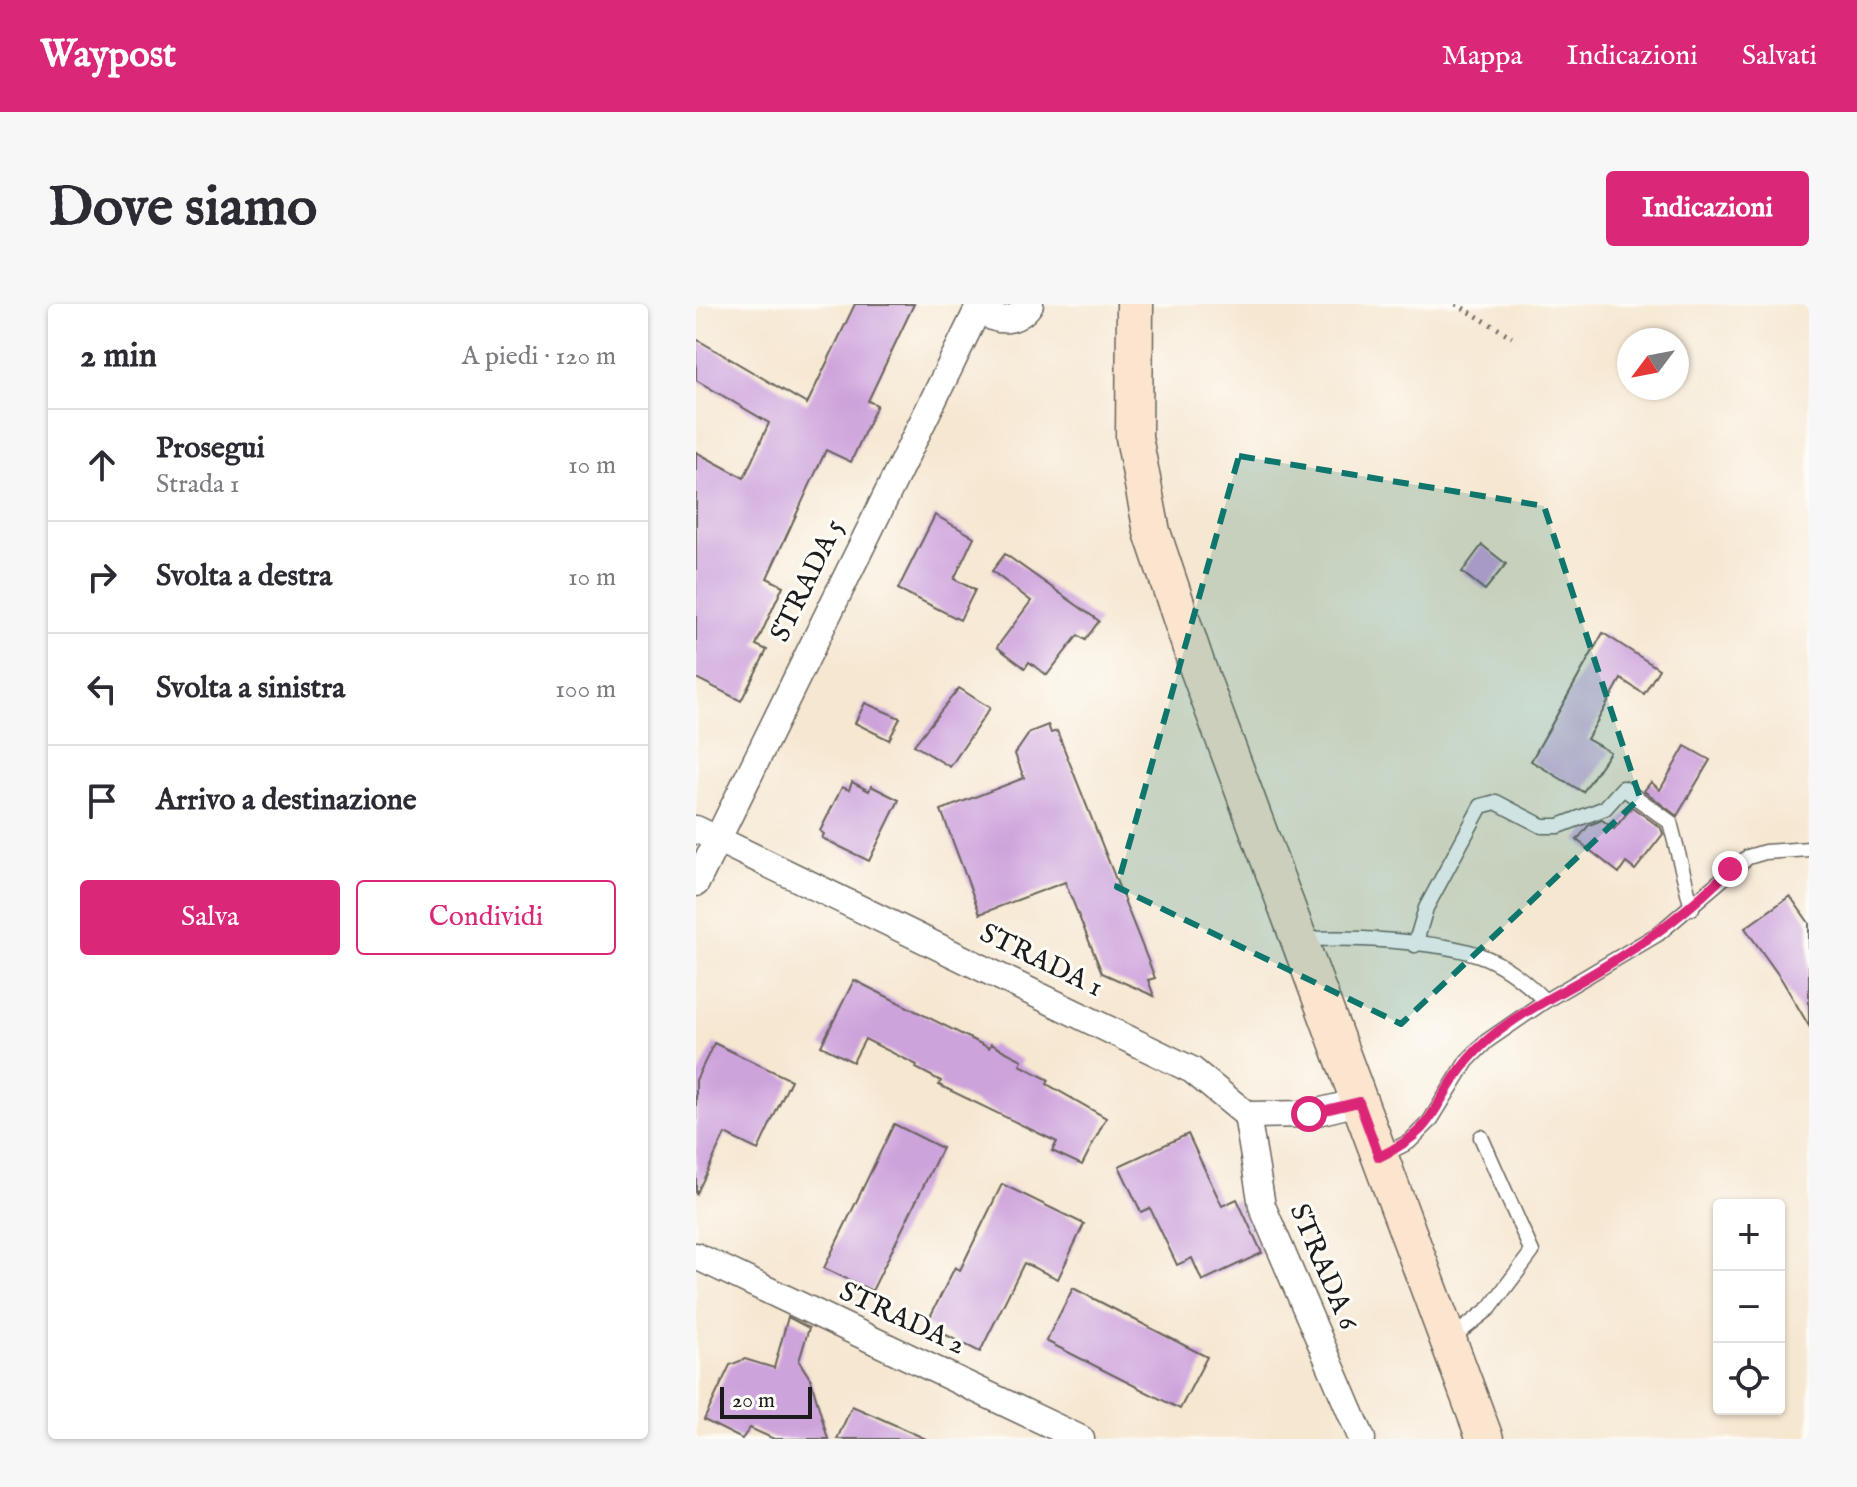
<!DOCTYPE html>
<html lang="it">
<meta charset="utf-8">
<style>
:root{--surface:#fff;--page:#f7f7f7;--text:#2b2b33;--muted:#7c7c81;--line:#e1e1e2;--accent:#db2777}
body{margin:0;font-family:"IM FELL English",serif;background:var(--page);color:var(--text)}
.controls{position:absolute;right:24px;bottom:24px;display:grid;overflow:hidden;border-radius:8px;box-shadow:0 2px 6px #0004}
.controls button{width:72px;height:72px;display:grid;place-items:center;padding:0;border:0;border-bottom:2px solid var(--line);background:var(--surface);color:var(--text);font:40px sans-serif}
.compass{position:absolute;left:921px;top:24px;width:72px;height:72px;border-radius:50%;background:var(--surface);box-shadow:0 2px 6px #0004;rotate:238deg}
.scale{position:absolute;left:24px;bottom:20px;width:92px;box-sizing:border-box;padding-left:8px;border:4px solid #1c1c1c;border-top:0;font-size:22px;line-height:28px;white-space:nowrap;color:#1c1c1c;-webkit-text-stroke:6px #fdfcf7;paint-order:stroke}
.stop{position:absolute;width:24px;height:24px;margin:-18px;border:6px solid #db2777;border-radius:50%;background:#fff}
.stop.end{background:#db2777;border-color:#fff;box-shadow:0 2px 8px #0008}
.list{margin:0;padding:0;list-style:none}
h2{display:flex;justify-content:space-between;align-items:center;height:104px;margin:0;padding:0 32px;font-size:34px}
h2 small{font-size:26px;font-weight:400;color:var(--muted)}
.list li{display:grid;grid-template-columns:52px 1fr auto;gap:24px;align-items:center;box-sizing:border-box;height:112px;padding:0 32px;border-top:2px solid var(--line)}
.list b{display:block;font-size:30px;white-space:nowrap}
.list p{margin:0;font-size:26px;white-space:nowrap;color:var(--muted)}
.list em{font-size:26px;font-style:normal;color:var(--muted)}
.actions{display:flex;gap:16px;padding:24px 32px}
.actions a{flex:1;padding:18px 0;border:2px solid var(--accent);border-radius:8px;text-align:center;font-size:28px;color:var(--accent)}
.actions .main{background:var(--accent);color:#fff}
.icon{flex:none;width:44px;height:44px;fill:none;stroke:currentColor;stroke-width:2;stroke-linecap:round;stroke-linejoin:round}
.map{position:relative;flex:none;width:1113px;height:1135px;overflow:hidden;border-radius:8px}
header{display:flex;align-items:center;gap:48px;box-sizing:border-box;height:112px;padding:0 40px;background:var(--accent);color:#fff}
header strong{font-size:38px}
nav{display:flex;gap:44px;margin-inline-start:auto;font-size:28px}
.intro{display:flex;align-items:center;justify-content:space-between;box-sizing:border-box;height:192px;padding:0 48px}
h1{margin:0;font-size:56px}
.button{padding:20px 36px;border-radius:8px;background:var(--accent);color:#fff;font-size:28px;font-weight:700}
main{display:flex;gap:48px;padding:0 48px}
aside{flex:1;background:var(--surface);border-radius:8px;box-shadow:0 2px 6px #0004}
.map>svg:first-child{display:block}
</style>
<header>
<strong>Waypost</strong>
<nav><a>Mappa</a><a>Indicazioni</a><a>Salvati</a></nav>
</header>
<div class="intro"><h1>Dove siamo</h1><a class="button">Indicazioni</a></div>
<main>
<aside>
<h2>2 min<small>A piedi · 120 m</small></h2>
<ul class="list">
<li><svg class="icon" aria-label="ahead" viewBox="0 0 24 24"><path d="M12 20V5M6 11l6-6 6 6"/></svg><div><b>Prosegui</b><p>Strada 1</p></div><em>10 m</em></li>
<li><svg class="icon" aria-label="right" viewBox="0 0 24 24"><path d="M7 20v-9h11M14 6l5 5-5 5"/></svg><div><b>Svolta a destra</b></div><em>10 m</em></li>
<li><svg class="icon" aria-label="left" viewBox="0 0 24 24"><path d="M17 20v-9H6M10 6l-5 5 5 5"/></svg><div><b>Svolta a sinistra</b></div><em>100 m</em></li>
<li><svg class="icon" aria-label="arrive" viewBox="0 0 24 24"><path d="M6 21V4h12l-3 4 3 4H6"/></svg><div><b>Arrivo a destinazione</b></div></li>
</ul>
<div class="actions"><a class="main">Salva</a><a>Condividi</a></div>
</aside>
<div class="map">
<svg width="1113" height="1135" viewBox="0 0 1113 1135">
<rect width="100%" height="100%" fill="#fdfcf7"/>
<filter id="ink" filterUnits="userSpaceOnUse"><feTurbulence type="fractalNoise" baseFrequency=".0125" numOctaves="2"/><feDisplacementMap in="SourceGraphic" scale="16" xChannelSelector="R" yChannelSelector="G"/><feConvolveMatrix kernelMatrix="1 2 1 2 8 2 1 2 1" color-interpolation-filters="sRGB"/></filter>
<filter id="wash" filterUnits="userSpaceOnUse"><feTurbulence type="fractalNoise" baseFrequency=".006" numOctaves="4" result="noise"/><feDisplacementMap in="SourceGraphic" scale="32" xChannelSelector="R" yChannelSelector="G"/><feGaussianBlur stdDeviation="1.8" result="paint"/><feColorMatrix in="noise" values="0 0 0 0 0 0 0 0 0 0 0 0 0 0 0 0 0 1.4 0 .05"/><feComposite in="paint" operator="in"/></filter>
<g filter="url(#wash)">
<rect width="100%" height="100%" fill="#f6e7d1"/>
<g id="blocks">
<!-- building -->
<g fill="#cda3dc">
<path d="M 159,0 L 218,0 L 172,97 L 181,101 L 155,158 L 130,146 L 71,274 L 87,282 L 60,341 L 71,346 L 45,397 L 0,374 L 0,148 L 48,174 L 73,119 L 0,76 L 0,35 L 111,100 Z"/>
<path d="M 239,211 L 278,233 L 258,275 L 279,286 L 264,316 L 202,285 Z"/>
<path d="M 786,241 L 810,260 L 789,286 L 766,268 Z"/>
<path d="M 309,250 L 403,317 L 389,336 L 382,331 L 351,371 L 333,358 L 329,364 L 301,343 L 335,297 L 296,267 Z"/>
<path d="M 907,329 L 963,365 L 948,390 L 925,375 L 891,435 L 914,448 L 887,488 L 835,457 Z"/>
<path d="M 263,384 L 294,404 L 254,463 L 218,441 Z"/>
<path d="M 169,399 L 204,414 L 193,436 L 159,419 Z"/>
<path d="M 352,421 L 355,429 L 361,427 L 459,674 L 452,676 L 458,692 L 406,669 L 369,578 L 284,610 L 245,506 L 328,474 L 319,450 L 334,428 Z"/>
<path d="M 989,442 L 1014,456 L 981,512 L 948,487 L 955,478 L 964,486 Z"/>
<path d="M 156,478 L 173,487 L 175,482 L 203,496 L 173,557 L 126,534 L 128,530 L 124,527 L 146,483 L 153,486 Z"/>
<path d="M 936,503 L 965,524 L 967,530 L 939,566 L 930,559 L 923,569 L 881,536 L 893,521 L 906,516 L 918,525 Z"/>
<path d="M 1094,592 L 1113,619 L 1113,722 L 1086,676 L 1049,624 Z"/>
<path d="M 158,676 L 293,744 L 295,740 L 326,756 L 324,761 L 353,776 L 351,780 L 410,814 L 386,861 L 356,847 L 361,838 L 243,781 L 245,777 L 220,764 L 221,761 L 169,735 L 157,758 L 125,742 Z"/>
<path d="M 18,739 L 95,776 L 62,846 L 29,830 L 0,891 L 0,776 Z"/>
<path d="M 198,820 L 246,844 L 176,987 L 128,964 Z"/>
<path d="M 492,830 L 526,902 L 541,895 L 566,949 L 506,977 L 496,954 L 481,961 L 454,904 L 445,908 L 423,862 Z"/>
<path d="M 306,880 L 388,920 L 362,975 L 328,959 L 284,1048 L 230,1021 L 259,963 L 264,966 Z"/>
<path d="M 377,984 L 511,1053 L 484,1105 L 350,1037 Z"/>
<path d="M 92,1013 L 113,1024 L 103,1057 L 115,1076 L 132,1135 L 78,1135 L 54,1124 L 46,1135 L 8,1116 L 34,1061 L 49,1055 L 78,1064 Z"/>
<path d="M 156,1102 L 179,1112 L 230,1135 L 141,1135 Z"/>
</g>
</g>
</g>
<g filter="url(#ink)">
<use href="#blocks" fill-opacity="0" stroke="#68635b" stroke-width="2"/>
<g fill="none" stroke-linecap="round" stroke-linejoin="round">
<defs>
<g id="service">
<path d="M 606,636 C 650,632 742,637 783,651 C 809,660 830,678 849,697"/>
<path d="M 719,641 L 730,604 L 785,502 L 800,498 L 846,522 L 863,522 L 909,504 L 927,484 L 974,518 L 996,604"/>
<path d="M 683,853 L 713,838 L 734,817 L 771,757 L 791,737 L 849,697 L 962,630 L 1052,553 L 1069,548 L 1113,545"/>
<path d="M 752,1037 L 794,1004 L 836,948 L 785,833"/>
</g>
<g id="minor">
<path d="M 281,0 C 295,20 320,21 334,0"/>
<path d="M 0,525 L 496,766 L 551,811 L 613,810 L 663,798"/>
<path d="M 0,579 L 283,3"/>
<path d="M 551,811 L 566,902 L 666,1135"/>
<path d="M 0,952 L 385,1135"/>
</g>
<path id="secondary" d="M 439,0 L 438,133 L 456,228 L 501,362 L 789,1135"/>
</defs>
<!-- service casing -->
<use href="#service" stroke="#68635b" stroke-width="17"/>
<!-- minor casing -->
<use href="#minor" stroke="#68635b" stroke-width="29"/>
<!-- secondary casing -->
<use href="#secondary" stroke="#68635b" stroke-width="39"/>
<!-- path -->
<path stroke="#68635b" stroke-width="5" stroke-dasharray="2 6" stroke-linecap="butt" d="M 760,0 L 816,33"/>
<!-- service -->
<use href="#service" stroke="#fff" stroke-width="14"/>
<!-- minor -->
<use href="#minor" stroke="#fff" stroke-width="26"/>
<!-- secondary -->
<use href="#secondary" stroke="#fbe5cf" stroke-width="36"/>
</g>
</g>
<g fill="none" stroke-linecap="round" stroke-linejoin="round" filter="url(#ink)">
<!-- route -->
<path stroke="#db2777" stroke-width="10" d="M 613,810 L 663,798 L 683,853 C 745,823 734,801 772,756 C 806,715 859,693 903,666 C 952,637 995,606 1034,565"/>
</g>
<!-- marked area -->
<path fill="#0f766e" fill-opacity="0.2" stroke="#0f766e" stroke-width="6" stroke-dasharray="16 10" stroke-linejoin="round" d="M 543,152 L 848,202 L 944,494 L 705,720 L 421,583 Z"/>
<g text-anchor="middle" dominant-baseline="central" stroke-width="6" stroke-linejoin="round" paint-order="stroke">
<!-- street labels -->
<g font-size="28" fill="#1c1c1c" stroke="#fdfcf7">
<text transform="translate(112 277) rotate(-64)">STRADA 5</text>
<text transform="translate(345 657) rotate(26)">STRADA 1</text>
<text transform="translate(627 963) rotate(67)">STRADA 6</text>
<text transform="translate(206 1015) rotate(25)">STRADA 2</text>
</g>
</g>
</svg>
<div class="controls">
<button>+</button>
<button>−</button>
<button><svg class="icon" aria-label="locate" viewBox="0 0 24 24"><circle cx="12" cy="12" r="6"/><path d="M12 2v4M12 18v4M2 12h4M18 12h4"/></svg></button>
</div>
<svg class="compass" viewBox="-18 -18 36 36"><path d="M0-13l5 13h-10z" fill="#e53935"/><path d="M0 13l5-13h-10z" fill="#7c7c81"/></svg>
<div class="scale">20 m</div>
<div class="stop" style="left:613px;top:810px"></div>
<div class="stop end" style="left:1034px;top:565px"></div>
</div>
</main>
